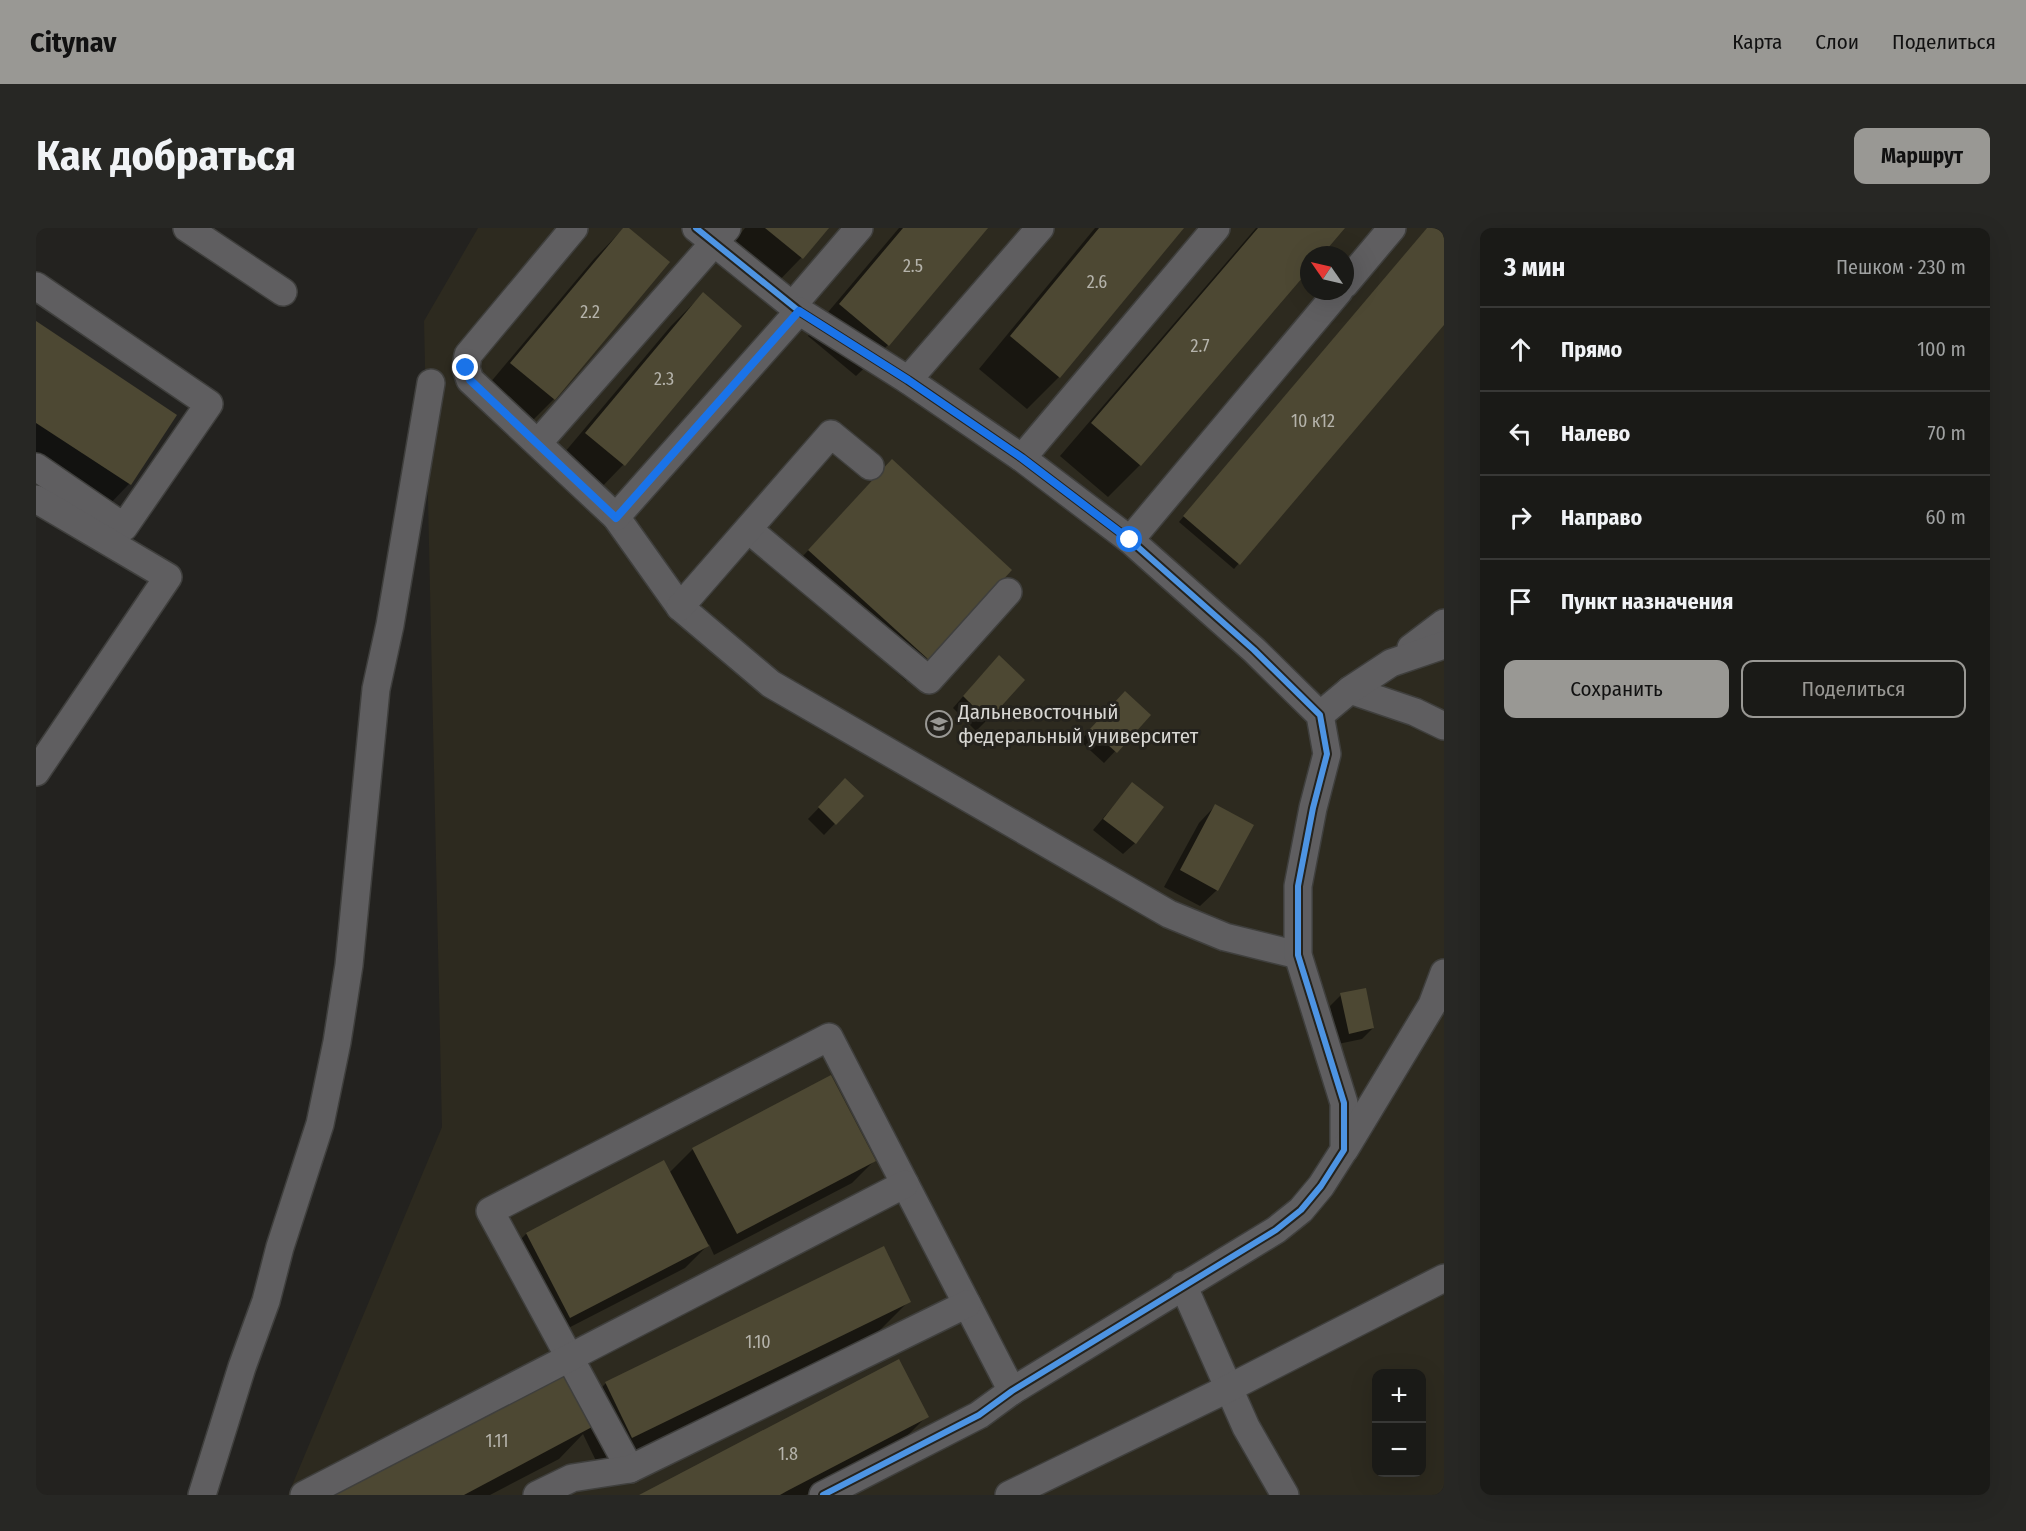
<!DOCTYPE html>
<html lang="ru">
<meta charset="utf-8">
<style>
:root{--surface:#1a1a17;--page:#272724;--text:#f1f3f6;--muted:#9fa1a1;--line:#383836;--accent:#999894}
body{margin:0;font-family:"Fira Sans Condensed",sans-serif;background:var(--page);color:var(--text)}
.controls{position:absolute;right:18px;bottom:18px;display:grid;overflow:hidden;border-radius:12px;box-shadow:0 6px 24px #0002}
.controls button{width:54px;height:54px;display:grid;place-items:center;padding:0;border:0;border-bottom:2px solid var(--line);background:var(--surface);color:var(--text);font:30px sans-serif}
.compass{position:absolute;left:1264px;top:18px;width:54px;height:54px;border-radius:50%;background:var(--surface);box-shadow:0 6px 24px #0002;rotate:304deg}
.stop{position:absolute;width:18px;height:18px;margin:-14px;border:4px solid #1a73e8;border-radius:50%;background:#fff}
.stop.end{background:#1a73e8;border-color:#fff;box-shadow:0 2px 6px #0008}
.list{margin:0;padding:0;list-style:none}
h2{display:flex;justify-content:space-between;align-items:center;height:78px;margin:0;padding:0 24px;font-size:26px}
h2 small{font-size:20px;font-weight:400;color:var(--muted)}
.list li{display:grid;grid-template-columns:39px 1fr auto;gap:18px;align-items:center;box-sizing:border-box;height:84px;padding:0 24px;border-top:2px solid var(--line)}
.list b{display:block;font-size:22px;white-space:nowrap}
.list em{font-size:20px;font-style:normal;color:var(--muted)}
.actions{display:flex;gap:12px;padding:18px 24px}
.actions a{flex:1;padding:14px 0;border:2px solid var(--accent);border-radius:12px;text-align:center;font-size:21px;color:var(--accent)}
.actions .main{background:var(--accent);color:#111}
.icon{flex:none;width:33px;height:33px;fill:none;stroke:currentColor;stroke-width:2;stroke-linecap:round;stroke-linejoin:round}
.map{position:relative;flex:none;width:1408px;height:1267px;overflow:hidden;border-radius:12px}
header{display:flex;align-items:center;gap:36px;box-sizing:border-box;height:84px;padding:0 30px;background:var(--accent);color:#111}
header strong{font-size:28px}
nav{display:flex;gap:33px;margin-inline-start:auto;font-size:21px}
.intro{display:flex;align-items:center;justify-content:space-between;box-sizing:border-box;height:144px;padding:0 36px}
h1{margin:0;font-size:42px}
.button{padding:15px 27px;border-radius:12px;background:var(--accent);color:#111;font-size:21px;font-weight:700}
main{display:flex;gap:36px;padding:0 36px}
aside{flex:1;background:var(--surface);border-radius:12px;box-shadow:0 6px 24px #0002}
.map>svg:first-child{display:block}
</style>
<header>
<strong>Citynav</strong>
<nav><a>Карта</a><a>Слои</a><a>Поделиться</a></nav>
</header>
<div class="intro"><h1>Как добраться</h1><a class="button">Маршрут</a></div>
<main>
<div class="map">
<svg width="1408" height="1267" viewBox="0 0 1408 1267">
<rect width="100%" height="100%" fill="#23221f"/>
<!-- built -->
<path fill="#2d2a1f" fill-rule="evenodd" d="M 442,0 L 1408,0 L 1408,1267 L 252,1267 L 406,899 L 388,93 ZM 1273,27 L 1309,27 L 1309,63 L 1273,63 ZM 1340,1146 L 1386,1146 L 1386,1244 L 1340,1244 Z"/>
<!-- shadow -->
<g fill="#0007">
<path d="M 588,0 L 591,0 L 518,171 L 486,203 L 443,168 L 558,31 Z"/>
<path d="M 709,0 L 791,0 L 765,30 L 734,62 L 689,25 Z"/>
<path d="M 863,0 L 950,0 L 852,117 L 820,148 L 772,108 Z"/>
<path d="M 1059,0 L 1146,0 L 1023,149 L 991,181 L 943,141 Z"/>
<path d="M 1220,0 L 1307,0 L 1284,27 L 1273,27 L 1273,40 L 1104,237 L 1072,269 L 1024,228 Z"/>
<path d="M 1392,0 L 1408,0 L 1408,95 L 1198,341 L 1143,294 Z"/>
<path d="M 667,66 L 704,98 L 587,237 L 556,269 L 518,237 L 635,98 Z"/>
<path d="M 0,95 L 139,187 L 93,256 L 71,279 L 0,232 Z"/>
<path d="M 856,233 L 974,342 L 870,453 L 751,345 Z"/>
<path d="M 952,440 L 951,492 L 940,503 L 917,480 Z"/>
<path d="M 1078,476 L 1113,487 L 1068,535 L 1044,513 Z"/>
<path d="M 1096,556 L 1099,615 L 1087,626 L 1057,602 Z"/>
<path d="M 798,564 L 825,568 L 788,607 L 772,591 Z"/>
<path d="M 1179,578 L 1181,662 L 1164,678 L 1128,659 L 1163,595 Z"/>
<path d="M 1305,767 L 1337,800 L 1326,811 L 1302,816 L 1294,778 Z"/>
<path d="M 657,921 L 838,933 L 816,955 L 678,1027 L 673,1016 L 649,1040 L 511,1111 L 468,1028 L 490,1006 L 628,934 L 633,945 Z"/>
<path d="M 873,1073 L 841,1105 L 564,1241 L 547,1206 L 523,1231 L 454,1267 L 294,1267 L 545,1181 L 570,1155 Z"/>
<path d="M 891,1188 L 859,1220 L 770,1267 L 606,1267 Z"/>
</g>
<!-- building -->
<g fill="#4d4833">
<path d="M 587,0 L 593,0 L 634,34 L 519,172 L 474,135 Z"/>
<path d="M 729,0 L 793,0 L 767,31 Z"/>
<path d="M 867,0 L 952,0 L 853,118 L 803,76 Z"/>
<path d="M 1063,0 L 1148,0 L 1024,150 L 974,108 Z"/>
<path d="M 1222,0 L 1309,0 L 1286,27 L 1273,27 L 1273,42 L 1105,238 L 1055,195 Z"/>
<path d="M 1391,0 L 1408,0 L 1408,97 L 1204,337 L 1147,288 Z"/>
<path d="M 667,64 L 706,98 L 589,238 L 549,205 Z"/>
<path d="M 0,93 L 141,187 L 95,257 L 0,195 Z"/>
<path d="M 856,231 L 976,342 L 893,432 L 772,322 Z"/>
<path d="M 963,427 L 989,452 L 952,493 L 927,468 Z"/>
<path d="M 1089,463 L 1115,487 L 1081,525 L 1054,501 Z"/>
<path d="M 809,550 L 828,568 L 800,597 L 782,579 Z"/>
<path d="M 1096,554 L 1128,579 L 1100,616 L 1067,591 Z"/>
<path d="M 1179,576 L 1218,597 L 1182,663 L 1144,642 Z"/>
<path d="M 1330,760 L 1338,800 L 1313,806 L 1304,765 Z"/>
<path d="M 795,847 L 840,933 L 701,1006 L 656,920 Z"/>
<path d="M 628,932 L 673,1018 L 534,1090 L 490,1005 Z"/>
<path d="M 848,1018 L 875,1074 L 596,1210 L 569,1154 Z"/>
<path d="M 863,1131 L 893,1189 L 751,1263 L 744,1267 L 603,1267 Z"/>
<path d="M 526,1142 L 556,1199 L 428,1267 L 291,1267 Z"/>
</g>
<g fill="none" stroke-linecap="round" stroke-linejoin="round">
<defs>
<g id="minor">
<path d="M 151,0 L 247,64"/>
<path d="M 538,0 L 432,127 L 430,140 L 434,152 L 580,289 L 644,379 L 735,456 L 1133,686 L 1189,709 L 1262,727"/>
<path d="M 660,0 L 763,83 L 872,152 L 986,230 L 1094,312 L 1218,422 L 1284,487 L 1291,526 L 1277,580 L 1262,658 L 1262,727 L 1308,875 L 1308,922 L 1285,958 L 1265,982 L 1240,1002 L 976,1163 L 943,1187 L 787,1267"/>
<path d="M 1309,56 L 1356,0"/>
<path d="M 0,58 L 173,176 L 88,299 L 0,239"/>
<path d="M 757,77 L 823,0"/>
<path d="M 872,152 L 1004,0"/>
<path d="M 502,215 L 691,0"/>
<path d="M 986,230 L 1180,0"/>
<path d="M 0,271 L 132,349 L 0,544"/>
<path d="M 580,289 L 763,83"/>
<path d="M 713,302 L 893,452 L 972,364"/>
<path d="M 1094,312 L 1303,63"/>
<path d="M 644,379 L 795,206 L 834,238"/>
<path d="M 1375,420 L 1408,395"/>
<path d="M 1314,462 L 1379,484 L 1408,498"/>
<path d="M 1284,487 L 1314,462 L 1355,435 L 1408,417"/>
<path d="M 1309,921 L 1396,777 L 1408,745"/>
<path d="M 1147,1057 L 1210,1199 L 1249,1267"/>
<path d="M 594,1241 L 454,983 L 793,809 L 976,1163"/>
<path d="M 166,1267 L 206,1139 L 230,1073 L 244,1019 L 284,896 L 301,814 L 313,737 L 340,461 L 354,397 L 395,155"/>
<path d="M 268,1267 L 869,956"/>
<path d="M 501,1267 L 536,1250 L 594,1241 L 931,1076"/>
<path d="M 973,1267 L 1191,1161 L 1408,1050"/>
</g>
</defs>
<!-- minor casing -->
<use href="#minor" stroke="#3f3f3d" stroke-width="30"/>
<!-- minor -->
<use href="#minor" stroke="#5f5e60" stroke-width="27"/>
<defs>
<path id="cycleway" d="M 660,0 L 763,83 L 872,152 L 986,230 L 1094,312 L 1218,422 L 1284,487 L 1291,526 L 1277,580 L 1262,658 L 1262,727 L 1308,875 L 1308,922 L 1285,958 L 1265,982 L 1240,1002 L 976,1163 L 943,1187 L 787,1267"/>
</defs>
<!-- cycleway casing -->
<use href="#cycleway" stroke="#25231d" stroke-width="10"/>
<!-- cycleway -->
<use href="#cycleway" stroke="#4d94e3" stroke-width="6"/>
</g>
<g fill="none" stroke-linecap="round" stroke-linejoin="round">
<!-- route -->
<path stroke="#1a73e8" stroke-width="8" d="M 430,140 L 434,152 L 580,290 L 763,83 L 872,152 L 986,230 L 1094,312"/>
</g>
<!-- icons -->
<defs>
<symbol id="university-ring" viewBox="-11 -11 22 22"><circle r="9.5" fill="#25231d" stroke="#999894" stroke-width="1.5"/><path d="M0-5L7-2L0 1L-7-2ZM-4 1L0 2.5L4 1V4Q0 6-4 4Z" fill="#999894"/></symbol>
</defs>
<g fill-rule="evenodd">
<use href="#university-ring" x="888" y="481" width="30" height="30"/>
</g>
<g text-anchor="middle" dominant-baseline="central" stroke-width="6" stroke-linejoin="round" paint-order="stroke">
<!-- number labels -->
<g font-size="18" fill="#b5b3ab">
<text x="877" y="38">2.5</text>
<text x="1061" y="54">2.6</text>
<text x="554" y="84">2.2</text>
<text x="1164" y="118">2.7</text>
<text x="628" y="151">2.3</text>
<text x="1277" y="193">10 к12</text>
<text x="722" y="1114">1.10</text>
<text x="461" y="1213">1.11</text>
<text x="752" y="1226">1.8</text>
</g>
<!-- poi labels -->
<g font-size="21" fill="#d8d7d3" stroke="#25231d" text-anchor="start">
<text x="922" y="484">Дальневосточный<tspan x="922" dy="24">федеральный университет</tspan></text>
</g>
</g>
</svg>
<div class="controls">
<button>+</button>
<button>−</button>
</div>
<svg class="compass" viewBox="-18 -18 36 36"><path d="M0-13l5 13h-10z" fill="#e53935"/><path d="M0 13l5-13h-10z" fill="#9fa1a1"/></svg>
<div class="stop" style="left:1094px;top:312px"></div>
<div class="stop end" style="left:430px;top:140px"></div>
</div>
<aside>
<h2>3 мин<small>Пешком · 230 m</small></h2>
<ul class="list">
<li><svg class="icon" aria-label="ahead" viewBox="0 0 24 24"><path d="M12 20V5M6 11l6-6 6 6"/></svg><div><b>Прямо</b></div><em>100 m</em></li>
<li><svg class="icon" aria-label="left" viewBox="0 0 24 24"><path d="M17 20v-9H6M10 6l-5 5 5 5"/></svg><div><b>Налево</b></div><em>70 m</em></li>
<li><svg class="icon" aria-label="right" viewBox="0 0 24 24"><path d="M7 20v-9h11M14 6l5 5-5 5"/></svg><div><b>Направо</b></div><em>60 m</em></li>
<li><svg class="icon" aria-label="arrive" viewBox="0 0 24 24"><path d="M6 21V4h12l-3 4 3 4H6"/></svg><div><b>Пункт назначения</b></div></li>
</ul>
<div class="actions"><a class="main">Сохранить</a><a>Поделиться</a></div>
</aside>
</main>
